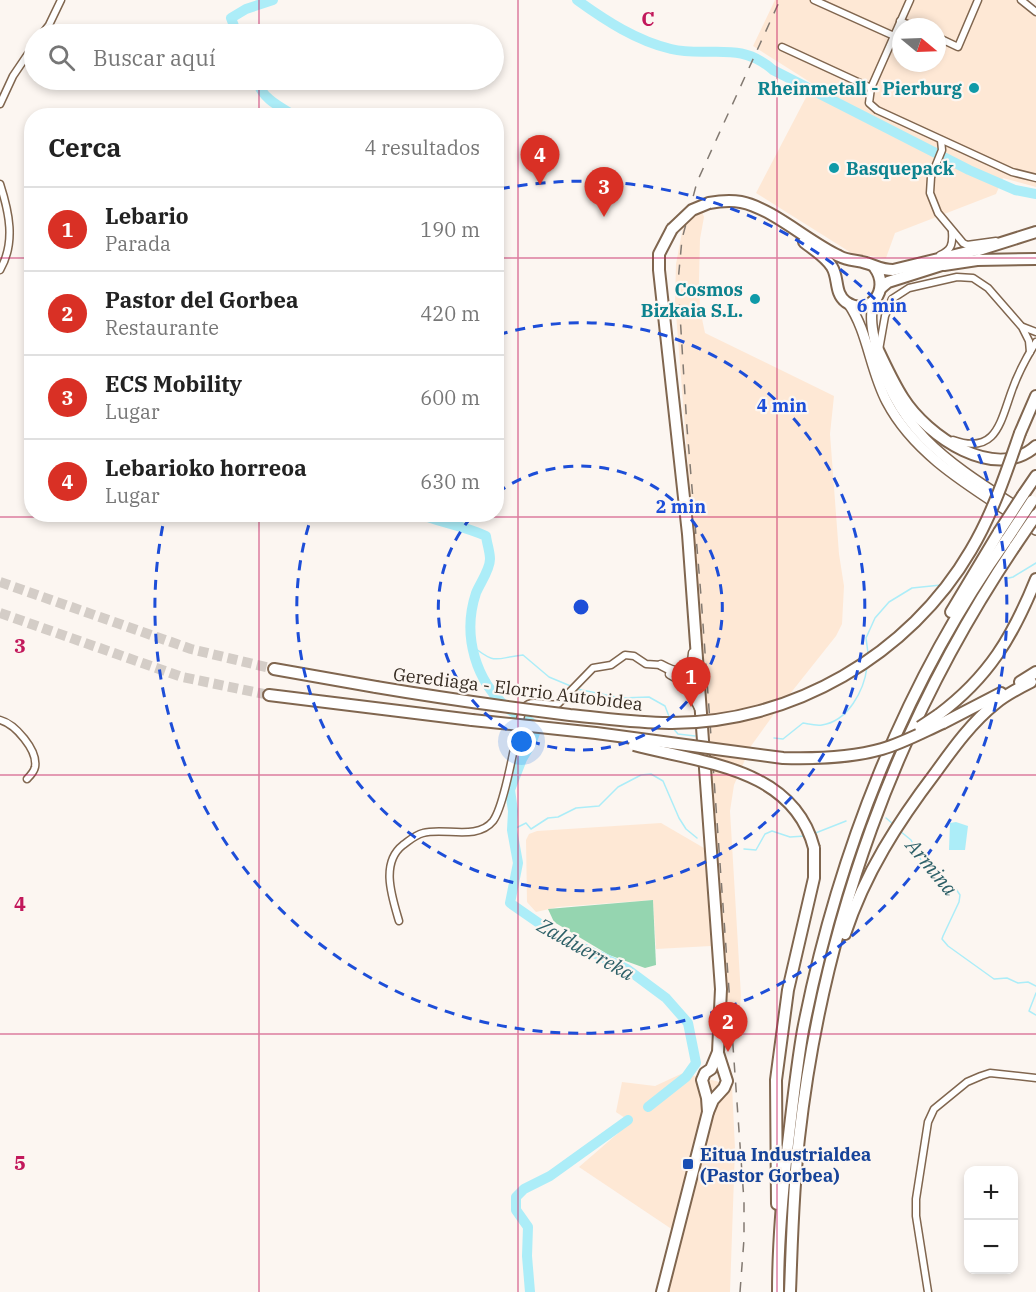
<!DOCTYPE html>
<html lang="es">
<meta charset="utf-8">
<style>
:root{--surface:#fff;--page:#f6f6f6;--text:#222;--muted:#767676;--line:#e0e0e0;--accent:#d93025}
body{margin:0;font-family:"IBM Plex Serif",serif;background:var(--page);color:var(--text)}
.controls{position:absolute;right:18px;bottom:18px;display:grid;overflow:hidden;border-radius:12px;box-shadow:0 3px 9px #0003}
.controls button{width:54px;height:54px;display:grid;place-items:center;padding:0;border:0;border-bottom:2px solid var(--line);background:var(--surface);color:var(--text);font:30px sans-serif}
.compass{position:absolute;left:892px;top:18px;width:54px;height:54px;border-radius:50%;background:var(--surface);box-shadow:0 3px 9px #0003;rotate:109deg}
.you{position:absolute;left:522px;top:742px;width:21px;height:21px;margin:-15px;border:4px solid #fff;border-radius:50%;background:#1a73e8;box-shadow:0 0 0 9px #1a73e833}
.badge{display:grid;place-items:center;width:39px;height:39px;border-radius:50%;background:var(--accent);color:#fff;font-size:20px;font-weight:700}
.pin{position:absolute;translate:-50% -50px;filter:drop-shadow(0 2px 3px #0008)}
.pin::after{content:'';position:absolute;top:32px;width:21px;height:18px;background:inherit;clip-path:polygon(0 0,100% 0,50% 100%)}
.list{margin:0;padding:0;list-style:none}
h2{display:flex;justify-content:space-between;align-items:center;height:78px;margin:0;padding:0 24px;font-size:26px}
h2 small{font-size:20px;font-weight:400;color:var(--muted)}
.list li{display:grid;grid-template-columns:39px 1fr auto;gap:18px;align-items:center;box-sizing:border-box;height:84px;padding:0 24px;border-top:2px solid var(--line)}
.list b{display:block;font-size:22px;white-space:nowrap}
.list p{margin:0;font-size:20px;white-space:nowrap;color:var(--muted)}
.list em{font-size:20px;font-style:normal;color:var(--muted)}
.icon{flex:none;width:33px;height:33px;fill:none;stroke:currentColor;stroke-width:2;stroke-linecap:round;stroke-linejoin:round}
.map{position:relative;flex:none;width:1036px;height:1292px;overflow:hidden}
.search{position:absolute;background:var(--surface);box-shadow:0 3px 9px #0003;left:24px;top:24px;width:480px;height:66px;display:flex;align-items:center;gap:15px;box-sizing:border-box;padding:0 21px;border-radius:33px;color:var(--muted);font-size:22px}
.panel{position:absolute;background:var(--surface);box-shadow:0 3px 9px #0003;left:24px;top:108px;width:480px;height:414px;border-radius:24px}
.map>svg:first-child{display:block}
</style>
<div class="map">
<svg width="1036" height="1292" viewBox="0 0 1036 1292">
<rect width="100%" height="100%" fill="#fcf6f1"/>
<!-- built -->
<g fill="#fee8d5" fill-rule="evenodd">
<path d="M 775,0 L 1023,0 L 1036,10 L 1036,187 L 1003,178 L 996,194 L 895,233 L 886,258 L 853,254 L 756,193 L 813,84 L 753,46 ZM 901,27 L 937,27 L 937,63 L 901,63 Z"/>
<path d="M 686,211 L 702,212 L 704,217 L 700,239 L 699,279 L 700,309 L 705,333 L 834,396 L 830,434 L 839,554 L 844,586 L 842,624 L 836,636 L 774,714 L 751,746 L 734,785 L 730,811 L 741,996 L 739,1019 L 728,1020 L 700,619 L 675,301 L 676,264 Z"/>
<path d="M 661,823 L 704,848 L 711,946 L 656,949 L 653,900 L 558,907 L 536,912 L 527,902 L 526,840 L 529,834 L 537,831 Z"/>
<path d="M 683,1073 L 732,1085 L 735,1149 L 730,1292 L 659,1292 L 673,1230 L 579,1167 L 631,1122 L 616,1112 L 622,1082 L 655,1086 Z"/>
</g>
<!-- green -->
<path fill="#95d5b0" d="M 653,900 L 656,965 L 645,968 L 609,955 L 554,922 L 548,909 Z"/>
<!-- water -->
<path fill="#acedf8" d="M 956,822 L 968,826 L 965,850 L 949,850 L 950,823 Z"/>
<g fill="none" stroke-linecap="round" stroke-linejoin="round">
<!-- stream -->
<g stroke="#acedf8" stroke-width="1.5">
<path d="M 1005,579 L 1013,577 L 1036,563"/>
<path d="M 471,645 C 497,666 494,658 523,655 L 549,677 L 573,687"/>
<path d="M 868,653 L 866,638 L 875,618 L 889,602 L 912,588 L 941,585"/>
<path d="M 577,689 L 621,698 L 649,697 L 665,706 L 670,719"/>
<path d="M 672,727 L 678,734 L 695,736"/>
<path d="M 774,738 L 783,739 L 803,723 C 809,724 816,726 822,725 C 848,721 864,691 867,667"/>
<path d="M 886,818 L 893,824"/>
<path d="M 512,830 L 526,823 L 531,829 L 548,818 L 558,817 L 576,808 L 599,806 L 618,787 L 641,775 L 651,774 L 663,781 L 679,818 L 686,829 L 697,838"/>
<path d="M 900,831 L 911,840 L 922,862 L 956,889 L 960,895 L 959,902 L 943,936 L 942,939 L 948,946 L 994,979 L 1007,978 L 1018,983 L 1028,982 L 1036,986"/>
<path d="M 813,834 L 846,821"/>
<path d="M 744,849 L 756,850 L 765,834 L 772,831 L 790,837 L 805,836"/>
<path d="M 1036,993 L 1029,1011 L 1036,1015"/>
</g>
<!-- river -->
<g stroke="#acedf8" stroke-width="10">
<path d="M 577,0 C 606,21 637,41 671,49 C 709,58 739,40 773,70 L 969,170 L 1015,190 L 1036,194"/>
<path d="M 237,34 L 231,18 L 246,9 L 273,0"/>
<path d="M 257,80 C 261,98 280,107 295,116"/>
<path d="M 426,514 L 428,517 C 448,524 466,527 486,536 C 487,544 490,552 490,559 C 490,570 480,583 476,593 C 462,635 475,682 510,710 C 519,716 529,720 537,727 L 531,744 L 522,759 L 510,790 L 513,811 L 512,830 L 518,863 L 510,903 L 556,935 L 627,969 L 666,998 L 688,1023 L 696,1063 L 686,1077 L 648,1107"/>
<path d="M 530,1292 L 527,1256 L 528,1227 L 516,1210 L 516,1197 L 524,1189 L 550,1176 L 628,1120"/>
</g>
<!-- highway-tunnel -->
<g stroke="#d4cdc7" stroke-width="10" stroke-dasharray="10 5" stroke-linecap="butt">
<path d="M 0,582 L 191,649 L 274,669"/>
<path d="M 0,613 L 182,677 L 269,695"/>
</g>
<defs>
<g id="street">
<path d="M 814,0 L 894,36 L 910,0"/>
<path d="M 1021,0 L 1036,12"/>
<path d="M 900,21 L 914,27"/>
<path d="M 42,34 L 49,25 L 61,0"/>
<path d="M 937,37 L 958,47 L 978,0"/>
<path d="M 782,47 L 871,88 L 894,36"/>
<path d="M 871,88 L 869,103 L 877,110 L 1012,172 L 1036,178"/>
<path d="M 0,104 L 13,76 L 34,45"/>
<path d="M 941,140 L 942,150 L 931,177 L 930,193 L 938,213 L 963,243 L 967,245 L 996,241"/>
<path d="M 0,184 C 9,212 16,242 0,270"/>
<path d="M 940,255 C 951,250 953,245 952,232"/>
<path d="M 1023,327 L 1036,332"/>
<path d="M 879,350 L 885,316 L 892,299 L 909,288 L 957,277 L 973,278 L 988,288 L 1022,327 L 1029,341 L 1030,352"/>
<path d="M 953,440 C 995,455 1000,424 1011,393 C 1017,375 1026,358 1036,342"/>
<path d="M 0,720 C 15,724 38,750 35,767 C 34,772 31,775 27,779"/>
<path d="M 399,921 C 392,897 380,863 403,845 C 410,840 415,835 423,833 C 444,827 477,841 493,821 C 505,805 516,735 522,711 C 529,696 545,707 558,704 L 593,668 L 611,665 L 625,655 L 634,656 L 646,664 L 661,665"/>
<path d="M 928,1292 L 916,1216 L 916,1199 L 928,1122 L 934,1109 L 967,1082 L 981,1076 L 990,1073 L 1036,1078"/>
</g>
<g id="secondary">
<path d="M 661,665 C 677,674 692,677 693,653"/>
<path d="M 670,674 L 687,684 L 699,708"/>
</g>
<g id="primary">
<path d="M 873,301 C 870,318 872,330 876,346 C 894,432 954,466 1021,510"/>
<path d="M 848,303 C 868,331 870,370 887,402 C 918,461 983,493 1036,530"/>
</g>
<g id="highway">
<path d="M 709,203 C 720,201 730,200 741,202 C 772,208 810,243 839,256 C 848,261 857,260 866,263 C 876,266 882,270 893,270 L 984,248"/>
<path d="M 672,229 L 659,254 L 659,270 L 688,534 L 721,989 L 718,1052 L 711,1069 L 705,1073 L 702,1080 L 707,1098 L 708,1112"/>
<path d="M 804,242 C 813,249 826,257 832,267 C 839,278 834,293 846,302 C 869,318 891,290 875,268"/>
<path d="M 979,250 L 1036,232"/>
<path d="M 944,265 L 977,260 L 1036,259"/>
<path d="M 881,288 L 888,282 L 948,263"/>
<path d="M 875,344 C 884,362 892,381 903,398 C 927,436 995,483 1036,446"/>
<path d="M 1020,433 L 1036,396"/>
<path d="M 1023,495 L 1036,476"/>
<path d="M 951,612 L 999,532"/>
<path d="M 274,669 L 376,687"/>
<path d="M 1020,682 L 1036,672"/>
<path d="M 269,695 L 472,720"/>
<path d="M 938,715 C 989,677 1013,636 1036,579"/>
<path d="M 943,723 L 1001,693"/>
<path d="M 845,934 C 865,873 898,822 936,772 C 954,747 972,722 996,703 C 1007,694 1019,688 1031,682"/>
<path d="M 777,1204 L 776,1080 L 788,990 L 814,878 L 814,848"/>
<path d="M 662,1292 L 708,1112 L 713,1100 L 724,1088 L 727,1081 L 718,1053"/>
<path d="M 778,1292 C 778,1245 782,1198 787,1152 C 792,1111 796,1070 803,1030 C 837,856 904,684 1007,539"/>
<path d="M 790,1292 C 792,1241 793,1189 799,1138 C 823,925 896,723 1015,546"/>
</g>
</defs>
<!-- street casing -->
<use href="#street" stroke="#80664f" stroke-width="9"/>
<!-- secondary casing -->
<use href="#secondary" stroke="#80664f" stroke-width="11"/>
<!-- primary casing -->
<use href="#primary" stroke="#80664f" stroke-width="12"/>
<!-- highway casing -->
<use href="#highway" stroke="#80664f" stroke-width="14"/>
<!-- street -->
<use href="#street" stroke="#fff" stroke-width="6"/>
<!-- secondary -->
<use href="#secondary" stroke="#fff" stroke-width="8"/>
<!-- primary -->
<use href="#primary" stroke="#fff" stroke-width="9"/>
<!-- highway -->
<use href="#highway" stroke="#fff" stroke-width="10"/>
<!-- rail -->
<path stroke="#827971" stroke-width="1.5" stroke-dasharray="10 10" stroke-linecap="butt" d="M 740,1292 L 744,1239 L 744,1201 L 701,596 L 687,428 L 678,282 L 682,239 L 697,182 L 780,0"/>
<defs>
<g id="highway-bridge">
<path d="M 672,229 L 692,210 L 709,203"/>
<path d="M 999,532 L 1023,495"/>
<path d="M 1007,539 L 1032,501"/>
<path d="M 1015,546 L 1036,515"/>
<path d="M 376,687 C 441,698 505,707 570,715 C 603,718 636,723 669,723 C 791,724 910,655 971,550 C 993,513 1006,473 1020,433"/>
<path d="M 472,720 L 596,733 L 783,758 C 816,759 850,758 882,749 C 903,743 923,732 943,723"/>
<path d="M 920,727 L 938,715"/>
<path d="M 634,745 C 701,763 793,767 814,848"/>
</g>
</defs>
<!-- highway-bridge casing -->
<use href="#highway-bridge" stroke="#80664f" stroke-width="14" stroke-linecap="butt"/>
<!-- highway-bridge -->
<use href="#highway-bridge" stroke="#fff" stroke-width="10"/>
</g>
<!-- grid -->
<path fill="none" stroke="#c2185b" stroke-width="1.5" stroke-opacity="0.55" d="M 259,0 L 259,34M 518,0 L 518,1292M 777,0 L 777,1292M 259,80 L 259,116M 0,258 L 32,258M 496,258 L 1036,258M 259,514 L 259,1292M 0,517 L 1036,517M 0,775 L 1036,775M 0,1034 L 1036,1034"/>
<!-- distance rings -->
<g fill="none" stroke="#1d4ed8" stroke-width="3" stroke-dasharray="10 8">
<path d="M497 493A142 142 0 1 1 473 515"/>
<path d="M498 335A284 284 0 1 1 312 515"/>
<path d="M500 189A426 426 0 1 1 165 515"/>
</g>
<!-- markers -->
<g fill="#0f9aa8" stroke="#fcf6f1" stroke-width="2">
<circle cx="974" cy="88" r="6"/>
<circle cx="834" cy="168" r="6"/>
<circle cx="755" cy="299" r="6"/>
</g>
<rect fill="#1a4fb4" stroke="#fcf6f1" stroke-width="2" x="682" y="1158" width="12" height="12" rx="3"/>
<g text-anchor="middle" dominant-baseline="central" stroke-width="4.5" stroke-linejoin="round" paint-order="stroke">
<!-- culture labels -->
<g font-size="18" font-weight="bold" fill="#0d838f" stroke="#fcf6f1" text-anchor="end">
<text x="962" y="88">Rheinmetall - Pierburg</text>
<text x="846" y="168" text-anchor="start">Basquepack</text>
<text x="743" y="289">Cosmos<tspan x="743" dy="21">Bizkaia S.L.</tspan></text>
</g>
<!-- street labels -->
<g font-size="18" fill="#352a20" stroke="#fcf6f1">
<text transform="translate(518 689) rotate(7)">Gerediaga - Elorrio Autobidea</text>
</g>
<!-- transit labels -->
<g font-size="18" font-weight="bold" fill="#164399" stroke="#fcf6f1" text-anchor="start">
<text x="700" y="1154">Eitua Industrialdea<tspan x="700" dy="21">(Pastor Gorbea)</tspan></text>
</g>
<!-- water labels -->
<g font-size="20" font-style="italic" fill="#2d6068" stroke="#fcf6f1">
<text transform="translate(932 867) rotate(50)">Armina</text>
<text transform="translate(586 949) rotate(29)">Zalduerreka</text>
</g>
</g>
<g font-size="20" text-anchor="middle" font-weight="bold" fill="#c2185b" stroke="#fcf6f1" stroke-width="4.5" stroke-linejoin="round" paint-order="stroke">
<text x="648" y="26">C</text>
<text x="20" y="653">3</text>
<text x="20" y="911">4</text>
<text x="20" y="1170">5</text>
</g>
<circle cx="581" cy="607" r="9" fill="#1d4ed8" stroke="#fcf6f1" stroke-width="3"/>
<g font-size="18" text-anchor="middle" font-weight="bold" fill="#1d4ed8" stroke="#fcf6f1" stroke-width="4.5" stroke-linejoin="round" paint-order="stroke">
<text x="882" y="312">6 min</text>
<text x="782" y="412">4 min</text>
<text x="681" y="513">2 min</text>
</g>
</svg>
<div class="controls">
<button>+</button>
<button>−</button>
</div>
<svg class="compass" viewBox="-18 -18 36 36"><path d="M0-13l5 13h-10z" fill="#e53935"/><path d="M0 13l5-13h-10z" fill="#767676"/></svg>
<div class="you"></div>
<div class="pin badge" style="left:691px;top:707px">1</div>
<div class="pin badge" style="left:728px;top:1052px">2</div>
<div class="pin badge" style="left:604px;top:217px">3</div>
<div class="pin badge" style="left:540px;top:185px">4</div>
<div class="search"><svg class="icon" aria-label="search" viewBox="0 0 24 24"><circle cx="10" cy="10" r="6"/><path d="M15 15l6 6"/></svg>Buscar aquí</div>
<section class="panel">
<h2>Cerca<small>4 resultados</small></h2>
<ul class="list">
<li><span class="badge">1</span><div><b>Lebario</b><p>Parada</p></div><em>190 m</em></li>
<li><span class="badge">2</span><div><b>Pastor del Gorbea</b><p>Restaurante</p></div><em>420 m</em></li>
<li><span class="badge">3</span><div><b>ECS Mobility</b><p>Lugar</p></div><em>600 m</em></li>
<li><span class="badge">4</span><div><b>Lebarioko horreoa</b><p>Lugar</p></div><em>630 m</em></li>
</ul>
</section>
</div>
